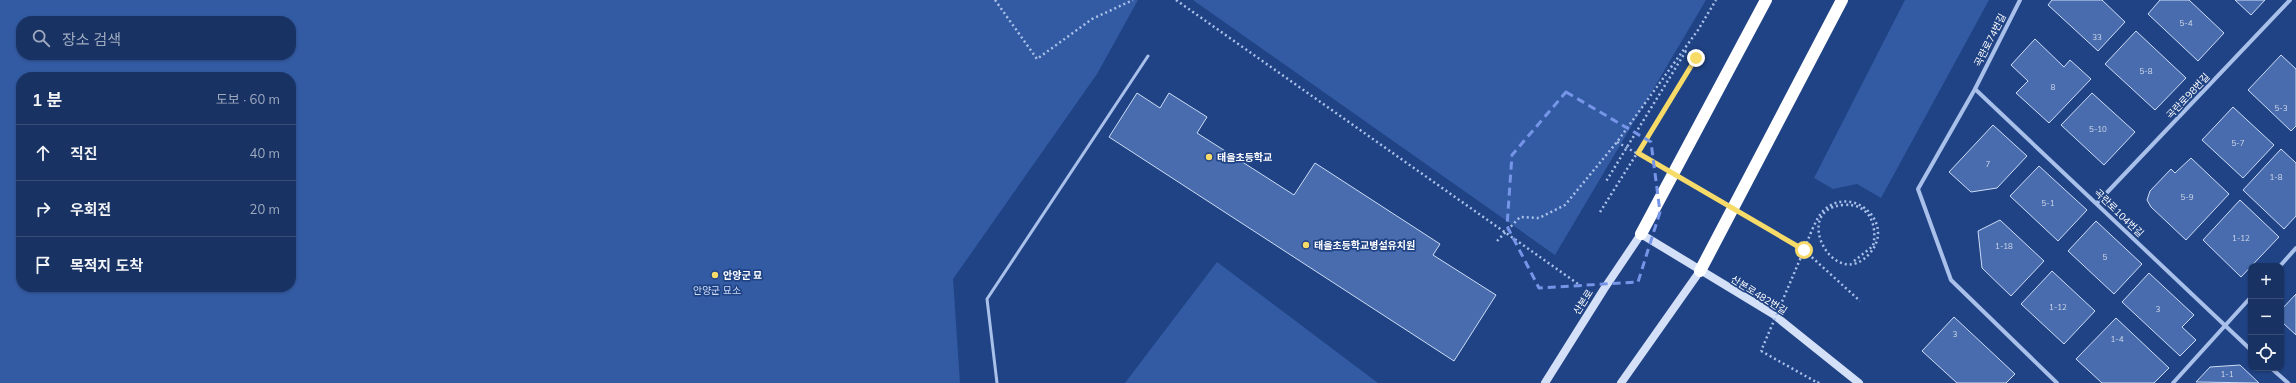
<!DOCTYPE html>
<html lang="ko">
<meta charset="utf-8">
<style>
:root{--surface:#183264;--page:#253e6d;--text:#f1f3f6;--muted:#9faabf;--line:#364d78}
body{margin:0;font-family:Mulish,"Noto Sans KR",sans-serif;background:var(--page);color:var(--text)}
.controls{position:absolute;right:12px;bottom:12px;display:grid;overflow:hidden;border-radius:8px;box-shadow:0 1px 3px #0004}
.controls button{width:36px;height:36px;display:grid;place-items:center;padding:0;border:0;border-bottom:1px solid var(--line);background:var(--surface);color:var(--text);font:20px sans-serif}
.stop{position:absolute;width:12px;height:12px;margin:-9px;border:3px solid #f7db69;border-radius:50%;background:#fff}
.stop.end{background:#f7db69;border-color:#fff;box-shadow:0 1px 4px #0008}
.list{margin:0;padding:0;list-style:none}
h2{display:flex;justify-content:space-between;align-items:center;height:52px;margin:0;padding:0 16px;font-size:17px}
h2 small{font-size:13px;font-weight:400;color:var(--muted)}
.list li{display:grid;grid-template-columns:26px 1fr auto;gap:12px;align-items:center;box-sizing:border-box;height:56px;padding:0 16px;border-top:1px solid var(--line)}
.list b{display:block;font-size:15px;white-space:nowrap}
.list em{font-size:13px;font-style:normal;color:var(--muted)}
.icon{flex:none;width:22px;height:22px;fill:none;stroke:currentColor;stroke-width:2;stroke-linecap:round;stroke-linejoin:round}
.map{position:relative;flex:none;width:2296px;height:383px;overflow:hidden}
.search{position:absolute;background:var(--surface);box-shadow:0 1px 3px #0004;left:16px;top:16px;width:280px;height:44px;display:flex;align-items:center;gap:10px;box-sizing:border-box;padding:0 14px;border-radius:16px;color:var(--muted);font-size:15px}
.panel{position:absolute;background:var(--surface);box-shadow:0 1px 3px #0004;left:16px;top:72px;width:280px;height:220px;border-radius:16px}
.map>svg:first-child{display:block}
</style>
<div class="map">
<svg width="2296" height="383" viewBox="0 0 2296 383">
<rect width="100%" height="100%" fill="#204385"/>
<!-- green -->
<g fill="#335ba3" fill-rule="evenodd">
<path d="M 0,0 L 1138,0 L 1097,74 L 953,279 L 960,383 L 0,383 ZM 21,21 L 291,21 L 291,55 L 21,55 ZM 21,77 L 291,77 L 291,287 L 21,287 Z"/>
<path d="M 1193,0 L 1706,0 L 1555,255 Z"/>
<path d="M 1905,0 L 1989,0 L 1881,198 L 1857,184 L 1833,189 L 1814,178 Z"/>
<path d="M 1217,262 L 1378,383 L 1125,383 Z"/>
</g>
<!-- building -->
<g fill="#486cae" stroke="#cddcf7">
<path d="M 2052,0 L 2102,0 L 2125,22 L 2098,51 L 2048,5 Z"/>
<path d="M 2160,0 L 2189,0 L 2224,33 L 2198,61 L 2148,14 Z"/>
<path d="M 2235,0 L 2265,0 L 2251,15 Z"/>
<path d="M 2136,31 L 2186,78 L 2155,110 L 2105,64 Z"/>
<path d="M 2035,39 L 2064,67 L 2070,60 L 2091,79 L 2049,123 L 2016,93 L 2028,81 L 2011,65 Z"/>
<path d="M 2281,55 L 2296,69 L 2296,126 L 2291,131 L 2248,90 Z"/>
<path d="M 1137,93 L 1160,108 L 1169,93 L 1207,117 L 1197,133 L 1294,195 L 1315,163 L 1440,244 L 1433,255 L 1496,295 L 1454,361 L 1109,137 Z"/>
<path d="M 2092,93 L 2135,132 L 2104,165 L 2061,125 Z"/>
<path d="M 2233,107 L 2274,145 L 2243,178 L 2202,140 Z"/>
<path d="M 1993,125 L 2027,156 L 1997,188 L 1971,192 L 1949,172 Z"/>
<path d="M 2281,149 L 2296,163 L 2296,216 L 2284,229 L 2243,190 Z"/>
<path d="M 2191,158 L 2229,194 L 2186,240 L 2151,207 L 2147,200 L 2150,191 L 2171,169 L 2175,173 Z"/>
<path d="M 2039,166 L 2087,210 L 2058,241 L 2010,196 Z"/>
<path d="M 2240,200 L 2279,237 L 2241,277 L 2203,240 Z"/>
<path d="M 2000,220 L 2044,261 L 2011,296 L 1982,268 L 1978,231 Z"/>
<path d="M 2096,221 L 2142,264 L 2114,294 L 2068,251 Z"/>
<path d="M 2052,271 L 2095,311 L 2064,344 L 2021,304 Z"/>
<path d="M 2149,273 L 2194,315 L 2182,327 L 2196,340 L 2180,356 L 2122,302 Z"/>
<path d="M 2296,294 L 2296,335 L 2283,323 L 2281,314 L 2281,310 Z"/>
<path d="M 1954,317 L 2015,374 L 2006,383 L 1957,383 L 1922,351 Z"/>
<path d="M 2116,318 L 2169,368 L 2154,383 L 2102,383 L 2076,359 Z"/>
<path d="M 2240,365 L 2259,383 L 2196,382 L 2210,367 Z"/>
</g>
<g fill="none" stroke-linecap="round" stroke-linejoin="round">
<!-- path -->
<g stroke="#a9c0ea" stroke-width="2.5" stroke-dasharray="2 3" stroke-linecap="butt">
<path d="M 995,0 L 1037,59 L 1092,19 L 1133,0"/>
<path d="M 1176,0 L 1581,286"/>
<path d="M 1600,212 L 1697,58 L 1686,51 L 1605,183"/>
<path d="M 1497,241 L 1520,217 L 1539,218 L 1565,205 L 1617,142 L 1698,30 L 1716,0"/>
<path d="M 1854,261 L 1873,246 C 1878,225 1869,203 1844,205 C 1789,208 1835,295 1870,253 C 1896,223 1853,184 1824,210 C 1816,217 1808,240 1804,250 L 1860,301"/>
<path d="M 1761,351 L 1818,383 L 1820,379"/>
</g>
<!-- lane -->
<path stroke="#a9c0ea" stroke-width="3" d="M 997,383 L 987,299 L 1148,56"/>
<!-- street -->
<g stroke="#a9c0ea" stroke-width="4">
<path d="M 2020,0 L 1975,89 L 1918,189 L 1951,280 L 2057,383"/>
<path d="M 1975,89 L 2251,350"/>
<path d="M 2097,203 L 2290,0"/>
<path d="M 2280,266 L 2296,248"/>
<path d="M 2271,368 L 2288,383"/>
<path d="M 2173,383 L 2251,297"/>
</g>
<!-- secondary -->
<g stroke="#d4e0f8" stroke-width="8">
<path d="M 1545,383 L 1604,289 L 1641,234 L 1773,314 L 1859,383"/>
<path d="M 1621,383 L 1700,271"/>
</g>
<!-- highway -->
<g stroke="#fff" stroke-width="12">
<path d="M 1641,234 L 1766,0"/>
<path d="M 1700,271 L 1842,0"/>
</g>
<!-- path-bridge -->
<path stroke="#a9c0ea" stroke-width="2.5" stroke-dasharray="2 3" stroke-linecap="butt" d="M 1617,142 L 1804,250 L 1761,351"/>
</g>
<g fill="none" stroke-linecap="round" stroke-linejoin="round">
<!-- route -->
<path stroke="#f7db69" stroke-width="5" d="M 1696,58 L 1638,153 L 1804,250"/>
</g>
<!-- marked area -->
<path fill="none" stroke="#7795e8" stroke-width="3" stroke-dasharray="8 5" stroke-linejoin="round" d="M 1566,92 L 1651,142 L 1660,212 L 1638,282 L 1539,288 L 1507,226 L 1512,155 Z"/>
<!-- markers -->
<g fill="#f7db69" stroke="#204385" stroke-width="1.5">
<circle cx="1209" cy="157" r="4"/>
<circle cx="1306" cy="245" r="4"/>
<circle cx="715" cy="275" r="4"/>
</g>
<g text-anchor="middle" dominant-baseline="central" stroke-width="3.5" stroke-linejoin="round" paint-order="stroke">
<!-- number labels -->
<g font-size="8" fill="#d1daeb">
<text x="2186" y="23">5-4</text>
<text x="2097" y="37">33</text>
<text x="2146" y="71">5-8</text>
<text x="2053" y="87">8</text>
<text x="2281" y="108">5-3</text>
<text x="2098" y="129">5-10</text>
<text x="2238" y="143">5-7</text>
<text x="1988" y="164">7</text>
<text x="2276" y="177">1-8</text>
<text x="2187" y="197">5-9</text>
<text x="2048" y="203">5-1</text>
<text x="2241" y="238">1-12</text>
<text x="2004" y="246">1-18</text>
<text x="2105" y="257">5</text>
<text x="2058" y="307">1-12</text>
<text x="2158" y="309">3</text>
<text x="1955" y="334">3</text>
<text x="2117" y="339">1-4</text>
<text x="2227" y="374">1-1</text>
</g>
<!-- street labels -->
<g font-size="10" fill="#fff" stroke="#204385">
<text transform="translate(1990 40) rotate(-63)">곡란로74번길</text>
<text transform="translate(2188 96) rotate(-47)">곡란로98번길</text>
<text transform="translate(2119 213) rotate(44)">곡란로104번길</text>
<text transform="translate(1759 295) rotate(32)">산본로482번길</text>
<text transform="translate(1583 302) rotate(-58)">산본로</text>
</g>
<!-- poi labels -->
<g font-size="10" font-weight="bold" fill="#fff" stroke="#204385" text-anchor="start">
<text x="1217" y="157">태을초등학교</text>
<text x="1314" y="245">태을초등학교병설유치원</text>
<text x="723" y="275">안양군 묘</text>
</g>
<!-- park labels -->
<g font-size="10" fill="#cddcf7" stroke="#204385">
<text x="717" y="290">안양군 묘소</text>
</g>
</g>
</svg>
<div class="controls">
<button>+</button>
<button>−</button>
<button><svg class="icon" aria-label="locate" viewBox="0 0 24 24"><circle cx="12" cy="12" r="6"/><path d="M12 2v4M12 18v4M2 12h4M18 12h4"/></svg></button>
</div>
<div class="stop" style="left:1804px;top:250px"></div>
<div class="stop end" style="left:1696px;top:58px"></div>
<div class="search"><svg class="icon" aria-label="search" viewBox="0 0 24 24"><circle cx="10" cy="10" r="6"/><path d="M15 15l6 6"/></svg>장소 검색</div>
<section class="panel">
<h2>1 분<small>도보 · 60 m</small></h2>
<ul class="list">
<li><svg class="icon" aria-label="ahead" viewBox="0 0 24 24"><path d="M12 20V5M6 11l6-6 6 6"/></svg><div><b>직진</b></div><em>40 m</em></li>
<li><svg class="icon" aria-label="right" viewBox="0 0 24 24"><path d="M7 20v-9h11M14 6l5 5-5 5"/></svg><div><b>우회전</b></div><em>20 m</em></li>
<li><svg class="icon" aria-label="arrive" viewBox="0 0 24 24"><path d="M6 21V4h12l-3 4 3 4H6"/></svg><div><b>목적지 도착</b></div></li>
</ul>
</section>
</div>
